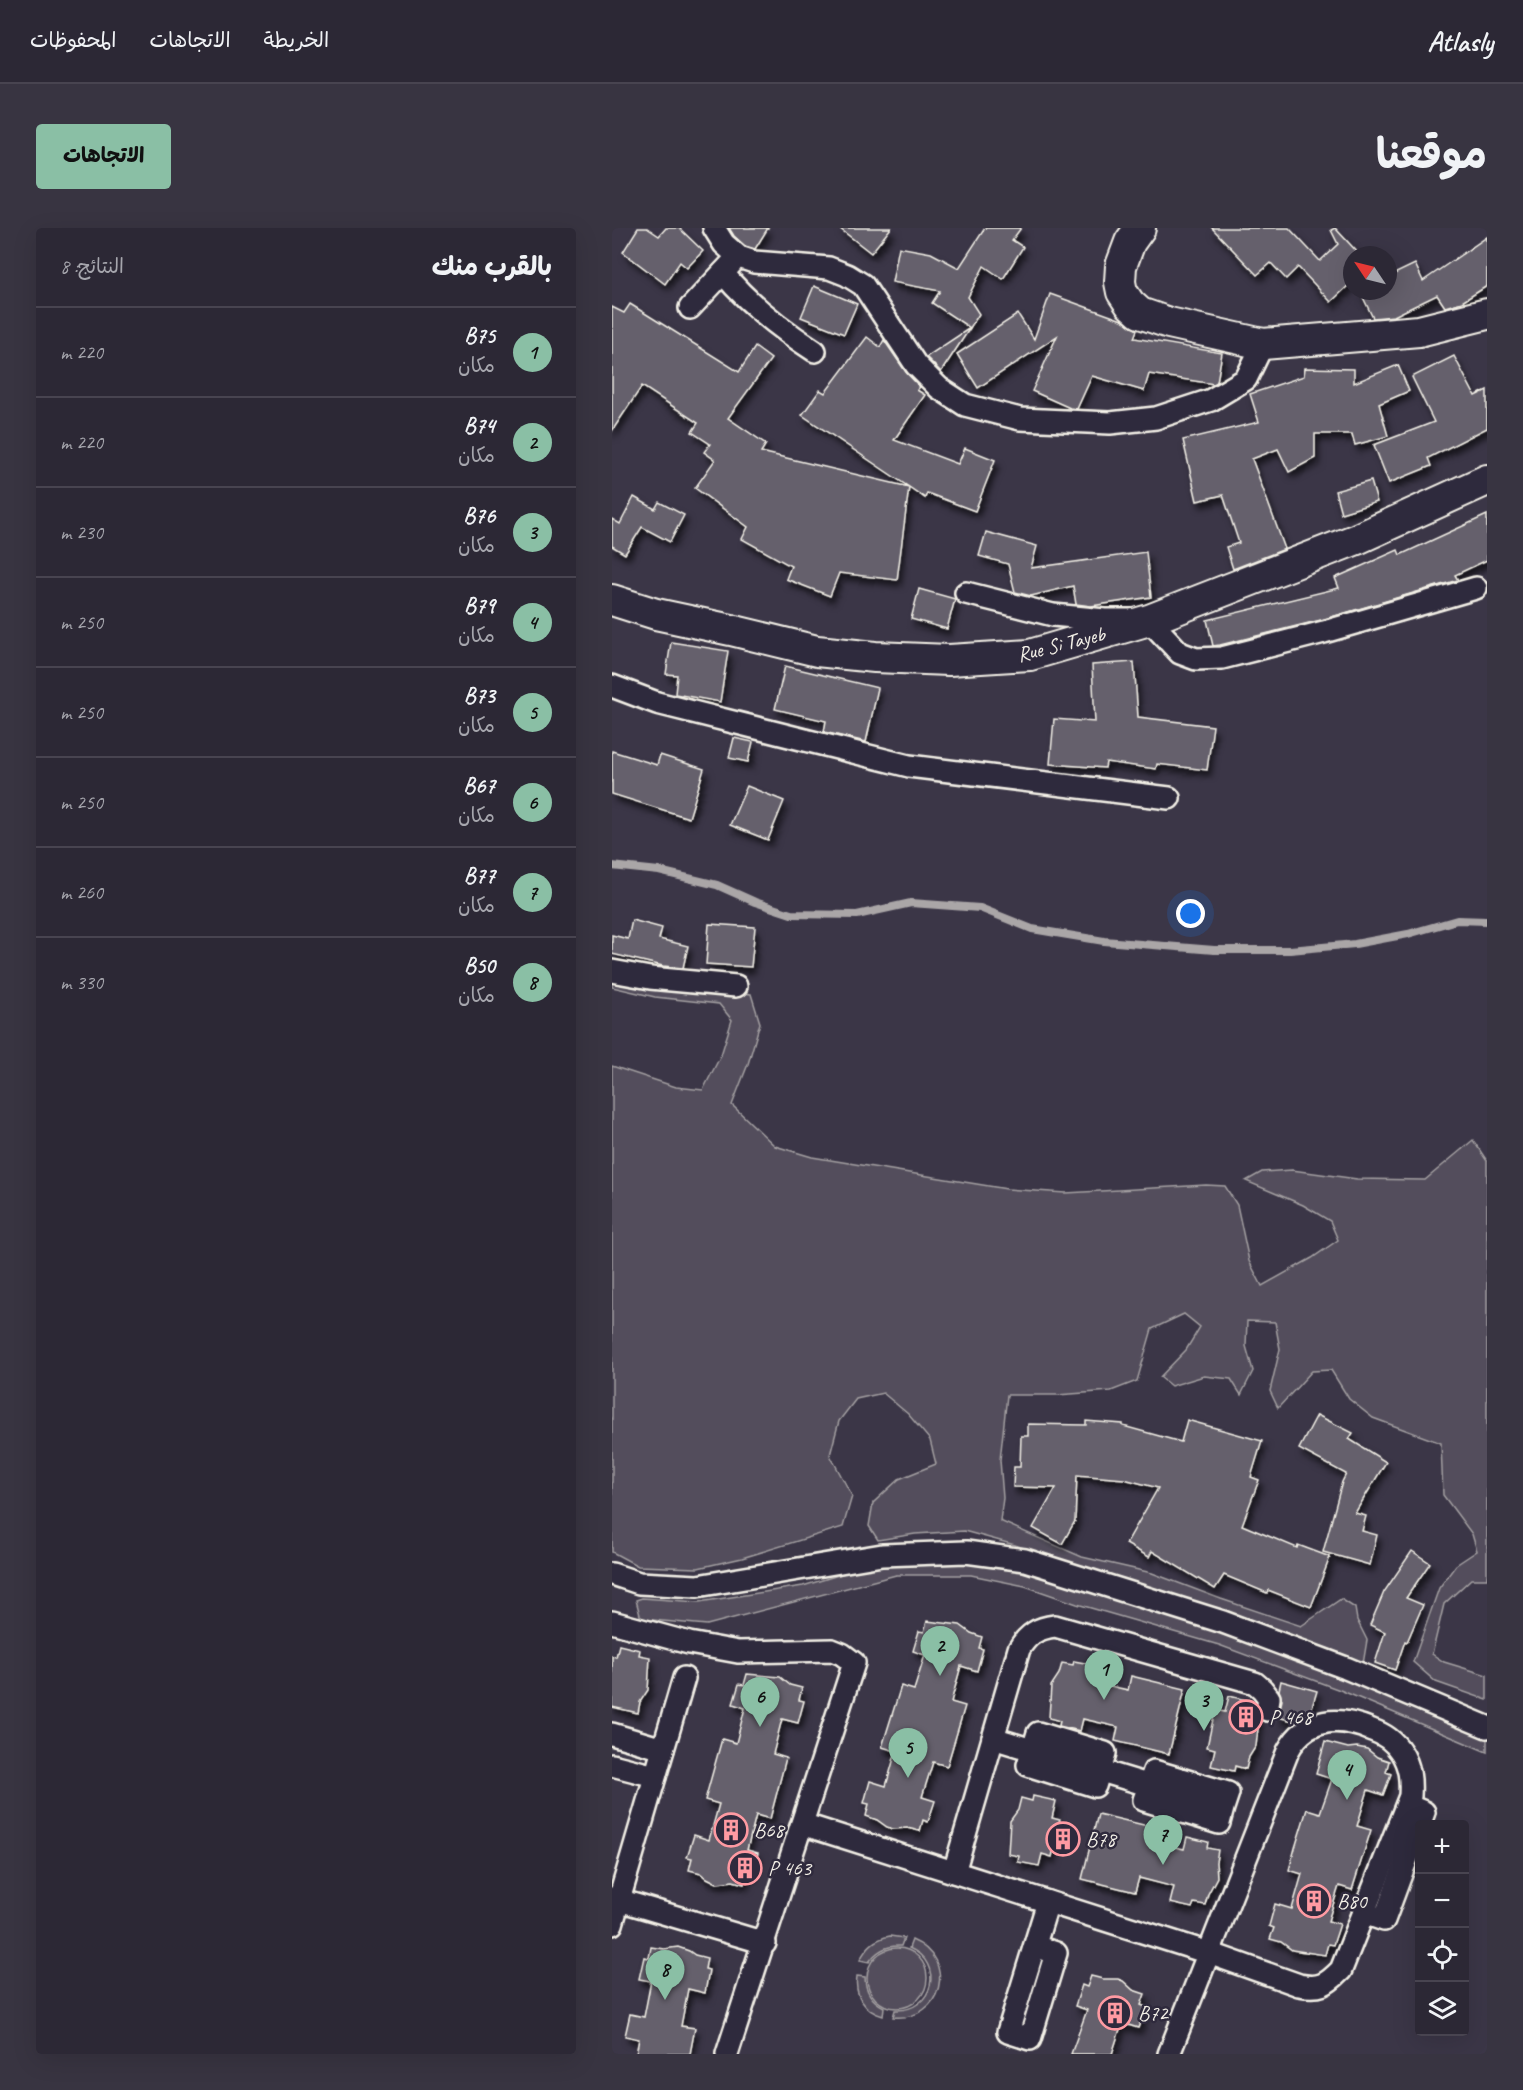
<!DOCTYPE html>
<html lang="ar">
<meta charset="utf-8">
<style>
:root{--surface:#2c2835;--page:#383441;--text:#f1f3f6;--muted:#a6a6ad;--line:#484450;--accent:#8abfa5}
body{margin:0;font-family:Caveat,"Playpen Sans Arabic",sans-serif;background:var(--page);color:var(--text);direction:rtl}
.controls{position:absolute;right:18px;bottom:18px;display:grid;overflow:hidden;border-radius:6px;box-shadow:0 6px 24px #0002}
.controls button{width:54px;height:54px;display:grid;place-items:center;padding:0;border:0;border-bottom:2px solid var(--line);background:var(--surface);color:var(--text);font:30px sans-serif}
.compass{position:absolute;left:731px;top:18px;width:54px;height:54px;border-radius:50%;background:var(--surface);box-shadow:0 6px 24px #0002;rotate:305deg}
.you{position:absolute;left:579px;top:686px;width:21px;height:21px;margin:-15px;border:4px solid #fff;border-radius:50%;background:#1a73e8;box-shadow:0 0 0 9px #1a73e833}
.badge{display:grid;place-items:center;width:39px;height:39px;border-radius:50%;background:var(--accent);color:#111;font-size:20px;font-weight:700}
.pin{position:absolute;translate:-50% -50px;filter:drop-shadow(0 2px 3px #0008)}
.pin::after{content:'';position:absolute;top:32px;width:21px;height:18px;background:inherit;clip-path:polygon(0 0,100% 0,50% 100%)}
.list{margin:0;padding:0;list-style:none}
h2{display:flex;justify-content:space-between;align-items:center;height:78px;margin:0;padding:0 24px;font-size:26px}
h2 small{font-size:20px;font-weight:400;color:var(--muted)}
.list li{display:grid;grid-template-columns:39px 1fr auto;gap:18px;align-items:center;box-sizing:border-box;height:90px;padding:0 24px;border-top:2px solid var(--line)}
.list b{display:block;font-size:22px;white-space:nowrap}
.list p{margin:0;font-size:20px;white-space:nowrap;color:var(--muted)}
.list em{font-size:20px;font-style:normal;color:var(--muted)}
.icon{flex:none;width:33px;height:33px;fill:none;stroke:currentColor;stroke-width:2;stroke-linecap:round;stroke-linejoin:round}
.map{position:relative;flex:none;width:875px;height:1826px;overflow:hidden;direction:ltr;border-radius:6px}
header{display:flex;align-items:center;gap:36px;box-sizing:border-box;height:84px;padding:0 30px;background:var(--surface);border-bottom:2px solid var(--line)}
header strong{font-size:28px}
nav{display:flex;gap:33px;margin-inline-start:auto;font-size:21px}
.intro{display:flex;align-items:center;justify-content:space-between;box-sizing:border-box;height:144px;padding:0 36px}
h1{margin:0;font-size:42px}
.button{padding:15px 27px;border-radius:6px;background:var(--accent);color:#111;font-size:21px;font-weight:700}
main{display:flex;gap:36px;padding:0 36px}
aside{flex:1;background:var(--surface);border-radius:6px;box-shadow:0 6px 24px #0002}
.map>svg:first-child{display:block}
</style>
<header>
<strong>Atlasly</strong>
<nav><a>الخريطة</a><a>الاتجاهات</a><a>المحفوظات</a></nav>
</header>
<div class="intro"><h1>موقعنا</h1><a class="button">الاتجاهات</a></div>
<main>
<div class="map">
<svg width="875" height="1826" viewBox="0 0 875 1826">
<defs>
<filter id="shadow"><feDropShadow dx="3.5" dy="6" stdDeviation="3" flood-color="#0009"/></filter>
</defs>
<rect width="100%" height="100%" fill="#3b3647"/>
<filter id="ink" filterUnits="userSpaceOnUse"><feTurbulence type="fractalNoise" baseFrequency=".0167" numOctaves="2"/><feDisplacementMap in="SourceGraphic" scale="12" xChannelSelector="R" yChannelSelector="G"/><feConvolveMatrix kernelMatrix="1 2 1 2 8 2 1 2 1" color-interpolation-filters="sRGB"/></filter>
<g filter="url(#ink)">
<!-- green -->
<g fill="#534e5c" stroke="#a4a0a2" stroke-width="1.5">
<path d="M 0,748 L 139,766 L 148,795 L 136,836 L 120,877 L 163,918 L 200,929 L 395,961 L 454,965 L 594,957 L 613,958 L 625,977 L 637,1033 L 650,1058 L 700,1030 L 726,1012 L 718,993 L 691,977 L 634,953 L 650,944 L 680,942 L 745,951 L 813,952 L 861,912 L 875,933 L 875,1351 L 859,1351 L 832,1376 L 820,1426 L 832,1434 L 875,1447 L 875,1472 L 824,1454 L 801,1434 L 827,1360 L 844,1337 L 865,1323 L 860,1306 L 831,1267 L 829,1215 L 761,1190 L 737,1171 L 719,1142 L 700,1143 L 666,1180 L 658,1163 L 668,1121 L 663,1094 L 635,1093 L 634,1118 L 641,1143 L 629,1167 L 619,1151 L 592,1148 L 559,1158 L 548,1149 L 574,1122 L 588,1099 L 572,1086 L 540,1101 L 525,1153 L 499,1163 L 445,1167 L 395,1167 L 388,1232 L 391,1270 L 388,1293 L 470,1329 L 540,1345 L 609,1371 L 689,1398 L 729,1371 L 743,1380 L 745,1392 L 755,1412 L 751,1436 L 403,1317 L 352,1303 L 303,1306 L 266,1312 L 257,1298 L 261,1275 L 287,1251 L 324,1236 L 318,1212 L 296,1186 L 271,1165 L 244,1171 L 227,1193 L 218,1227 L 240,1268 L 231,1299 L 130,1330 L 86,1340 L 26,1338 L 0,1324 L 0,838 L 64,859 L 91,862 L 109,827 L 120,792 L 107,776 L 43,769 L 0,759 Z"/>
<path d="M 356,1331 L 412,1339 L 612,1400 L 734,1448 L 834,1493 L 875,1509 L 875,1524 L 728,1462 L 607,1417 L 465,1376 L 413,1358 L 359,1347 L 284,1347 L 95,1397 L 29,1391 L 24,1372 L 30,1370 L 87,1374 L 191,1358 L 275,1332 Z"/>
<path d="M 278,1708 L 292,1710 L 289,1718 C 275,1717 265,1722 257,1734 L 248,1732 C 255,1718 263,1711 278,1708 Z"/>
<path d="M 300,1712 C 346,1731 331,1794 281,1789 L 283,1782 C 322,1784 333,1735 297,1720 Z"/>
<circle cx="285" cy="1750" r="30"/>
<path d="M 245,1748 L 253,1749 C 253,1764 260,1773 272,1779 L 271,1788 C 252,1783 242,1767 245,1748 Z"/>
</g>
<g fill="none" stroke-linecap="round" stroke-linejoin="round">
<!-- stream -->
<path stroke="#aaa6a7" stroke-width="8" d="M 0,638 L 47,643 L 105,657 L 143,674 L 179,686 L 245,687 L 299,675 L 368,680 L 420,701 L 492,713 L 602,722 L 678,722 L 743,716 L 796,706 L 845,692 L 875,693"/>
</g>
<!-- building -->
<g fill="#65616c" stroke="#f4f1e8" stroke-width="1.5" filter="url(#shadow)">
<path d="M 26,0 L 35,0 L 47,8 L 54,0 L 67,0 L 91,23 L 75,40 L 68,34 L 53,56 L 11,24 Z"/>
<path d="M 117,0 L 156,0 L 143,21 L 133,18 L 122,8 Z"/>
<path d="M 227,0 L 279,0 L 259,25 Z"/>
<path d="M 373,0 L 409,0 L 400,12 L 411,19 L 391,51 L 372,38 L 356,69 L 367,86 L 358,100 L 320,75 L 328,63 L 280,54 L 287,19 L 319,25 L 347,40 Z"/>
<path d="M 600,0 L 677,0 L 708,33 L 726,16 L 719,2 L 723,0 L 748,27 L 740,27 L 740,54 L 719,74 L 686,39 L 674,51 L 659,35 L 645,47 Z"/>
<path d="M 875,9 L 875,58 L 850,74 L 833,79 L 825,67 L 782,88 L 761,90 L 748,63 L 776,63 L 776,49 L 803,36 L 811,53 Z"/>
<path d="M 202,58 L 245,76 L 232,106 L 189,89 Z"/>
<path d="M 438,66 L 510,92 L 525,102 L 522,110 L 610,125 L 605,154 L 602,156 L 537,146 L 532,163 L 480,148 L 465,181 L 458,180 L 420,163 L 445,108 L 366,160 L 345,126 L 406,86 L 422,111 Z"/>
<path d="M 18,76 L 127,144 L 143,119 L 159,131 L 116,190 L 154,216 L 149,224 L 297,259 L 190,187 L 208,162 L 213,165 L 255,109 L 268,119 L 272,112 L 294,144 L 308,159 L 305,162 L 313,167 L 282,212 L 346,236 L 353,220 L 383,232 L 363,283 L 315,265 L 313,270 L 297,259 L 285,352 L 227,345 L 218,368 L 174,351 L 179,338 L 130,311 L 136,299 L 83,260 L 103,232 L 92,224 L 98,216 L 80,204 L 86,195 L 30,158 L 0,203 L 0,79 L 12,85 Z"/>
<path d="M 358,100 L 329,144 L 314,129 Z"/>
<path d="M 842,128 L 863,168 L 875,162 L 875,200 L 816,230 L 819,238 L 777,255 L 762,217 L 822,194 L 800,149 Z"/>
<path d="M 786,137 L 797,163 L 767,176 L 776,208 L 743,217 L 740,206 L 703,206 L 703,230 L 677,244 L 666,221 L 640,231 L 673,321 L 621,341 L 614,319 L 627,315 L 611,267 L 585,273 L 571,212 L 647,194 L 638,166 L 692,148 L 693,140 L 742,141 L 742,155 Z"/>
<path d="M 759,253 L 765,274 L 729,285 L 723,263 Z"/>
<path d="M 22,269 L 43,281 L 47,274 L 72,287 L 58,314 L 30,299 L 13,326 L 0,318 L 0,291 L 8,296 Z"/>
<path d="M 875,287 L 875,332 L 843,347 L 846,352 L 709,392 L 608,417 L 601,418 L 595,392 L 727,360 L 723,350 L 786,322 L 788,327 Z"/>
<path d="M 374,304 L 425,318 L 419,340 L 534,324 L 539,369 L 479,378 L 464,376 L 461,358 L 419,368 L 403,364 L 396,336 L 367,328 Z"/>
<path d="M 307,361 L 343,371 L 335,401 L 299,391 Z"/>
<path d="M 59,414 L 116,423 L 108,474 L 63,466 L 65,447 L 54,446 Z"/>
<path d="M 522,434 L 526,489 L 601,498 L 595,542 L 545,536 L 544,541 L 494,534 L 493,540 L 438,536 L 442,491 L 483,494 L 480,437 Z"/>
<path d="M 173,438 L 266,460 L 254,514 L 212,504 L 214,493 L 163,481 Z"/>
<path d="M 122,510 L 141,514 L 136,534 L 117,530 Z"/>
<path d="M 0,523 L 45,537 L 48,527 L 92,541 L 77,590 L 0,566 Z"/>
<path d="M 135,558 L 172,573 L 156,612 L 118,597 Z"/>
<path d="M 20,692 L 50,700 L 47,711 L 76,718 L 71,740 L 51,738 L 0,726 L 0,707 L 16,711 Z"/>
<path d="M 97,696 L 143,699 L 139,739 L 94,736 Z"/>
<path d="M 705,1187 L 741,1205 L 737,1211 L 774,1234 L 743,1285 L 754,1288 L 750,1303 L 765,1307 L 758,1337 L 711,1324 L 730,1254 L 734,1246 L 687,1221 Z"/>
<path d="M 575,1192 L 650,1213 L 639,1249 L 647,1252 L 630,1297 L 685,1320 L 686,1317 L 718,1329 L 699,1379 L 656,1362 L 655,1365 L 612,1347 L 603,1361 L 540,1323 L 537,1329 L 514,1316 L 546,1260 L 512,1251 L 465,1247 L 463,1293 L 450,1316 L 421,1300 L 444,1260 L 401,1259 L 402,1239 L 408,1239 L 409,1208 L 416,1208 L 416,1196 L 474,1197 L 474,1193 L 511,1196 L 511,1198 L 569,1214 Z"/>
<path d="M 800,1323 L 818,1335 L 794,1370 L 811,1377 L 795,1414 L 793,1413 L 783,1442 L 763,1435 L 773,1404 L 758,1397 L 772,1364 Z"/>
<path d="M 315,1393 L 348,1397 L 359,1405 L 370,1409 L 367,1420 L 371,1421 L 365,1443 L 349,1438 L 339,1474 L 353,1478 L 335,1538 L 321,1534 L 310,1569 L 323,1573 L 316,1594 L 311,1592 L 308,1603 L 295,1600 L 281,1601 L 275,1599 L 265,1592 L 254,1588 L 257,1576 L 252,1575 L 258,1553 L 274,1558 L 284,1523 L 270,1519 L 289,1458 L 302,1462 L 313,1427 L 301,1423 L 307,1403 L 312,1404 Z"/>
<path d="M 7,1417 L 28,1422 L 27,1427 L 38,1429 L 36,1462 L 28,1474 L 26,1485 L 0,1479 L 0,1428 L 4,1429 Z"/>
<path d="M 462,1433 L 484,1437 L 480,1454 L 516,1462 L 519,1448 L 573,1461 L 557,1526 L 503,1513 L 506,1499 L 471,1491 L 468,1503 L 447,1498 L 448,1493 L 437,1490 L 439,1458 L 447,1446 L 450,1435 L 461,1437 Z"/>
<path d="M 135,1446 L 168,1449 L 178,1457 L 190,1460 L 187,1472 L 192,1473 L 186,1495 L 170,1491 L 161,1526 L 174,1530 L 158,1591 L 144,1587 L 135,1622 L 146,1625 L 140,1647 L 135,1645 L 132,1656 L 121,1653 L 105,1655 L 95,1650 L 89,1645 L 77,1642 L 80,1630 L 75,1629 L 82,1607 L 97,1612 L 107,1576 L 93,1572 L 110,1511 L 124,1515 L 133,1480 L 121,1476 L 127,1456 L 132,1457 Z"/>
<path d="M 669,1453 L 705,1463 L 698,1486 L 684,1494 L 666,1489 L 670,1472 L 667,1462 Z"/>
<path d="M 617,1468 L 643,1474 L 643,1486 L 647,1492 L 644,1518 L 637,1529 L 634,1541 L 623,1538 L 622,1543 L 599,1538 L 603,1521 L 595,1519 L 603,1482 L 613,1484 Z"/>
<path d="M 713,1514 L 736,1520 L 745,1519 L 755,1521 L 765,1529 L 777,1533 L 774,1544 L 779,1546 L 771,1567 L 756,1562 L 745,1598 L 759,1602 L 740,1662 L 727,1658 L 716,1693 L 728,1696 L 721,1717 L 716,1716 L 713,1727 L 680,1722 L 669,1714 L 658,1711 L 662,1700 L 657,1698 L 663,1676 L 680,1681 L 690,1646 L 677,1642 L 683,1620 L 695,1581 L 708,1585 L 720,1551 L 704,1546 Z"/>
<path d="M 421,1568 L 444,1573 L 440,1590 L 448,1592 L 440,1629 L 430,1626 L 427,1638 L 406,1634 L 407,1628 L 396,1626 L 398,1593 L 406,1582 L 409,1570 L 420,1573 Z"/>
<path d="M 486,1586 L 540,1599 L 536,1613 L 572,1621 L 575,1609 L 596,1614 L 595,1620 L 606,1622 L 604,1634 L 605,1649 L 596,1666 L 593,1677 L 582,1675 L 580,1680 L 558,1675 L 562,1659 L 527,1650 L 523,1664 L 470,1651 Z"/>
<path d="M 39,1719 L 52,1721 L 66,1719 L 77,1723 L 83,1727 L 95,1730 L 93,1741 L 97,1742 L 93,1765 L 76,1761 L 69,1798 L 83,1800 L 78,1826 L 24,1826 L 27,1811 L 13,1808 L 18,1786 L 32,1789 L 39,1753 L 27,1751 L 32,1729 L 37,1730 Z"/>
<path d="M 479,1748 L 491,1751 L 506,1751 L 511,1753 L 521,1762 L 533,1766 L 529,1777 L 534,1779 L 526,1800 L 510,1795 L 500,1826 L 459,1826 L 475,1782 L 463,1778 L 470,1757 L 475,1759 Z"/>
</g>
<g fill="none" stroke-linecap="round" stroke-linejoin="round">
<defs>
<g id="street">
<path d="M 102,0 L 112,16 L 127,29 L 142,34 L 217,40 L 235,47 L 251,57 L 304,137 L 327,160 L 353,177 L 408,191 L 498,195 L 544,190 L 599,172 L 634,151 L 651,116"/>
<path d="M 111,45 C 137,77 169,101 203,123"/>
<path d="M 78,80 L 120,35"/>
<path d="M 354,365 L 441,387 L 493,392 L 537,392 L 568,425 L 584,431 L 610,430 L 712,404 L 864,360"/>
<path d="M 0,458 L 45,475 L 297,538 L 557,570"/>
<path d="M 0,743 L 38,750 L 124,758"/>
<path d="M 0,1346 L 27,1355 L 85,1358 L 270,1327 L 354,1324 L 413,1332 L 611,1394 L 734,1440 L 875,1499"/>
<path d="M 0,1394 L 77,1415 L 126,1424 L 220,1422 L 230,1426 L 242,1435 L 115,1826"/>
<path d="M 426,1505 L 493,1525 L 483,1558 L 416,1537 Z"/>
<path d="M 0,1506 L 51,1521"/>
<path d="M 381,1510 L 611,1580 L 616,1565 L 542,1543 L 532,1572 L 607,1595 L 611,1580"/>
<path d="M 0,1537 L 43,1548"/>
<path d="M 190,1596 L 597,1725 L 687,1757 C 708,1761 714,1757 729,1742 L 798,1568 C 799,1552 798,1538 789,1524 C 782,1513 772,1506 760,1502 C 727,1488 694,1489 676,1523 L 557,1826"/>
<path d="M 342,1644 L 407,1421 C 416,1406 426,1400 443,1398 L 643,1455 L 650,1461 L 657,1470 L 655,1482"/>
<path d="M 0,1670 L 153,1715"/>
<path d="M 752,1685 L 772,1692 L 812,1584 L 795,1577"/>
<path d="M 0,1696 L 72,1450"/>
<path d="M 423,1718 L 444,1725 L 418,1811 L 396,1804 L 436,1674"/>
</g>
<g id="secondary">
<path d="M 528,0 L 518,14 L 509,38 L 508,54 L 510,64 L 518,76 L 528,85 L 557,95 L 651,116 L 807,103 L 875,86"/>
<path d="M 0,372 L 44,386 L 119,402 L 205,423 L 263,429 L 337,432 L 418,427 L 537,392 L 745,311 L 875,252"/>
</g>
</defs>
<!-- street casing -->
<use href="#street" stroke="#f4f1e8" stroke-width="26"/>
<!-- secondary casing -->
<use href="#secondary" stroke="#f4f1e8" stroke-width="34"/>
<!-- street -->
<use href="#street" stroke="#2f2a3d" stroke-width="21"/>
<!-- secondary -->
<use href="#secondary" stroke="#2f2a3d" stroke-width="30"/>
</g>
</g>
<!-- icons -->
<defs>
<symbol id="building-ring" viewBox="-11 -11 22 22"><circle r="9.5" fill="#2f2a3d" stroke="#ff9aa2" stroke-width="1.5"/><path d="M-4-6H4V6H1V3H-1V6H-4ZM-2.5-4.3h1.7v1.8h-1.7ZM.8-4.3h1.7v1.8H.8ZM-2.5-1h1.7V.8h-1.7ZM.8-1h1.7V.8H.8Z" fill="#ff9aa2"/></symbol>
</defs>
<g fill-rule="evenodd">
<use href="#building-ring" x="615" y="1470" width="38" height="38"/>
<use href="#building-ring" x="100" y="1583" width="38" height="38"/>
<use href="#building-ring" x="432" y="1592" width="38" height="38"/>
<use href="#building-ring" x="114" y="1621" width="38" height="38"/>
<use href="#building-ring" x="683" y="1654" width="38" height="38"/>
<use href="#building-ring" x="484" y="1766" width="38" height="38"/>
</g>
<g text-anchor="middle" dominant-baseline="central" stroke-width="5" stroke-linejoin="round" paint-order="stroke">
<!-- street labels -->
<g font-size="21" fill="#f4f1e8" stroke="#2f2a3d">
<text transform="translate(449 416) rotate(-14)">Rue Si Tayeb</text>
</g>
<!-- poi labels -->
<g font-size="21" fill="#f4f1e8" stroke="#2f2a3d" text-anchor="start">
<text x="657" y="1489">P 468</text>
<text x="142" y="1602">B68</text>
<text x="474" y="1611">B78</text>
<text x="156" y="1640">P 463</text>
<text x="725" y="1673">B80</text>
<text x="526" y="1785">B72</text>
</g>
</g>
</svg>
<div class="controls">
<button>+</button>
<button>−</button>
<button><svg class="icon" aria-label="locate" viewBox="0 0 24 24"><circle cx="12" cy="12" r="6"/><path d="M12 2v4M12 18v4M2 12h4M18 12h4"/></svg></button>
<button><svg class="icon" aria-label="layers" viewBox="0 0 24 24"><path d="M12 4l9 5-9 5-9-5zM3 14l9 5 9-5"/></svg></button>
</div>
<svg class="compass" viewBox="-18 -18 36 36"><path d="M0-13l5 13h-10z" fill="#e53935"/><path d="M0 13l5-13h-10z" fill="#a6a6ad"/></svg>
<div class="you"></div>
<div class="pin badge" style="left:492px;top:1472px">1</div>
<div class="pin badge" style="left:328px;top:1448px">2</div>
<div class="pin badge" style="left:592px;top:1503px">3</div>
<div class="pin badge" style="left:735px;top:1572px">4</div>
<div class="pin badge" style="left:296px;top:1550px">5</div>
<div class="pin badge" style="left:148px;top:1499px">6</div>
<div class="pin badge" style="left:551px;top:1637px">7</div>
<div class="pin badge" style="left:53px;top:1772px">8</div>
</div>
<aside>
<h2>بالقرب منك<small>النتائج: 8</small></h2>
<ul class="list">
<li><span class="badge">1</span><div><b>B75</b><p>مكان</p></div><em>220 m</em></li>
<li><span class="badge">2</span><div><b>B74</b><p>مكان</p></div><em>220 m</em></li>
<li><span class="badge">3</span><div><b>B76</b><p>مكان</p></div><em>230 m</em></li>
<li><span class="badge">4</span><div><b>B79</b><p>مكان</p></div><em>250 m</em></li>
<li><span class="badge">5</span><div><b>B73</b><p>مكان</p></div><em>250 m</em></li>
<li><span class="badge">6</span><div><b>B67</b><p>مكان</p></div><em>250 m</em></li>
<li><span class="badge">7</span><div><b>B77</b><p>مكان</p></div><em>260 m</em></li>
<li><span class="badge">8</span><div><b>B50</b><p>مكان</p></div><em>330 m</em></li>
</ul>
</aside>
</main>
